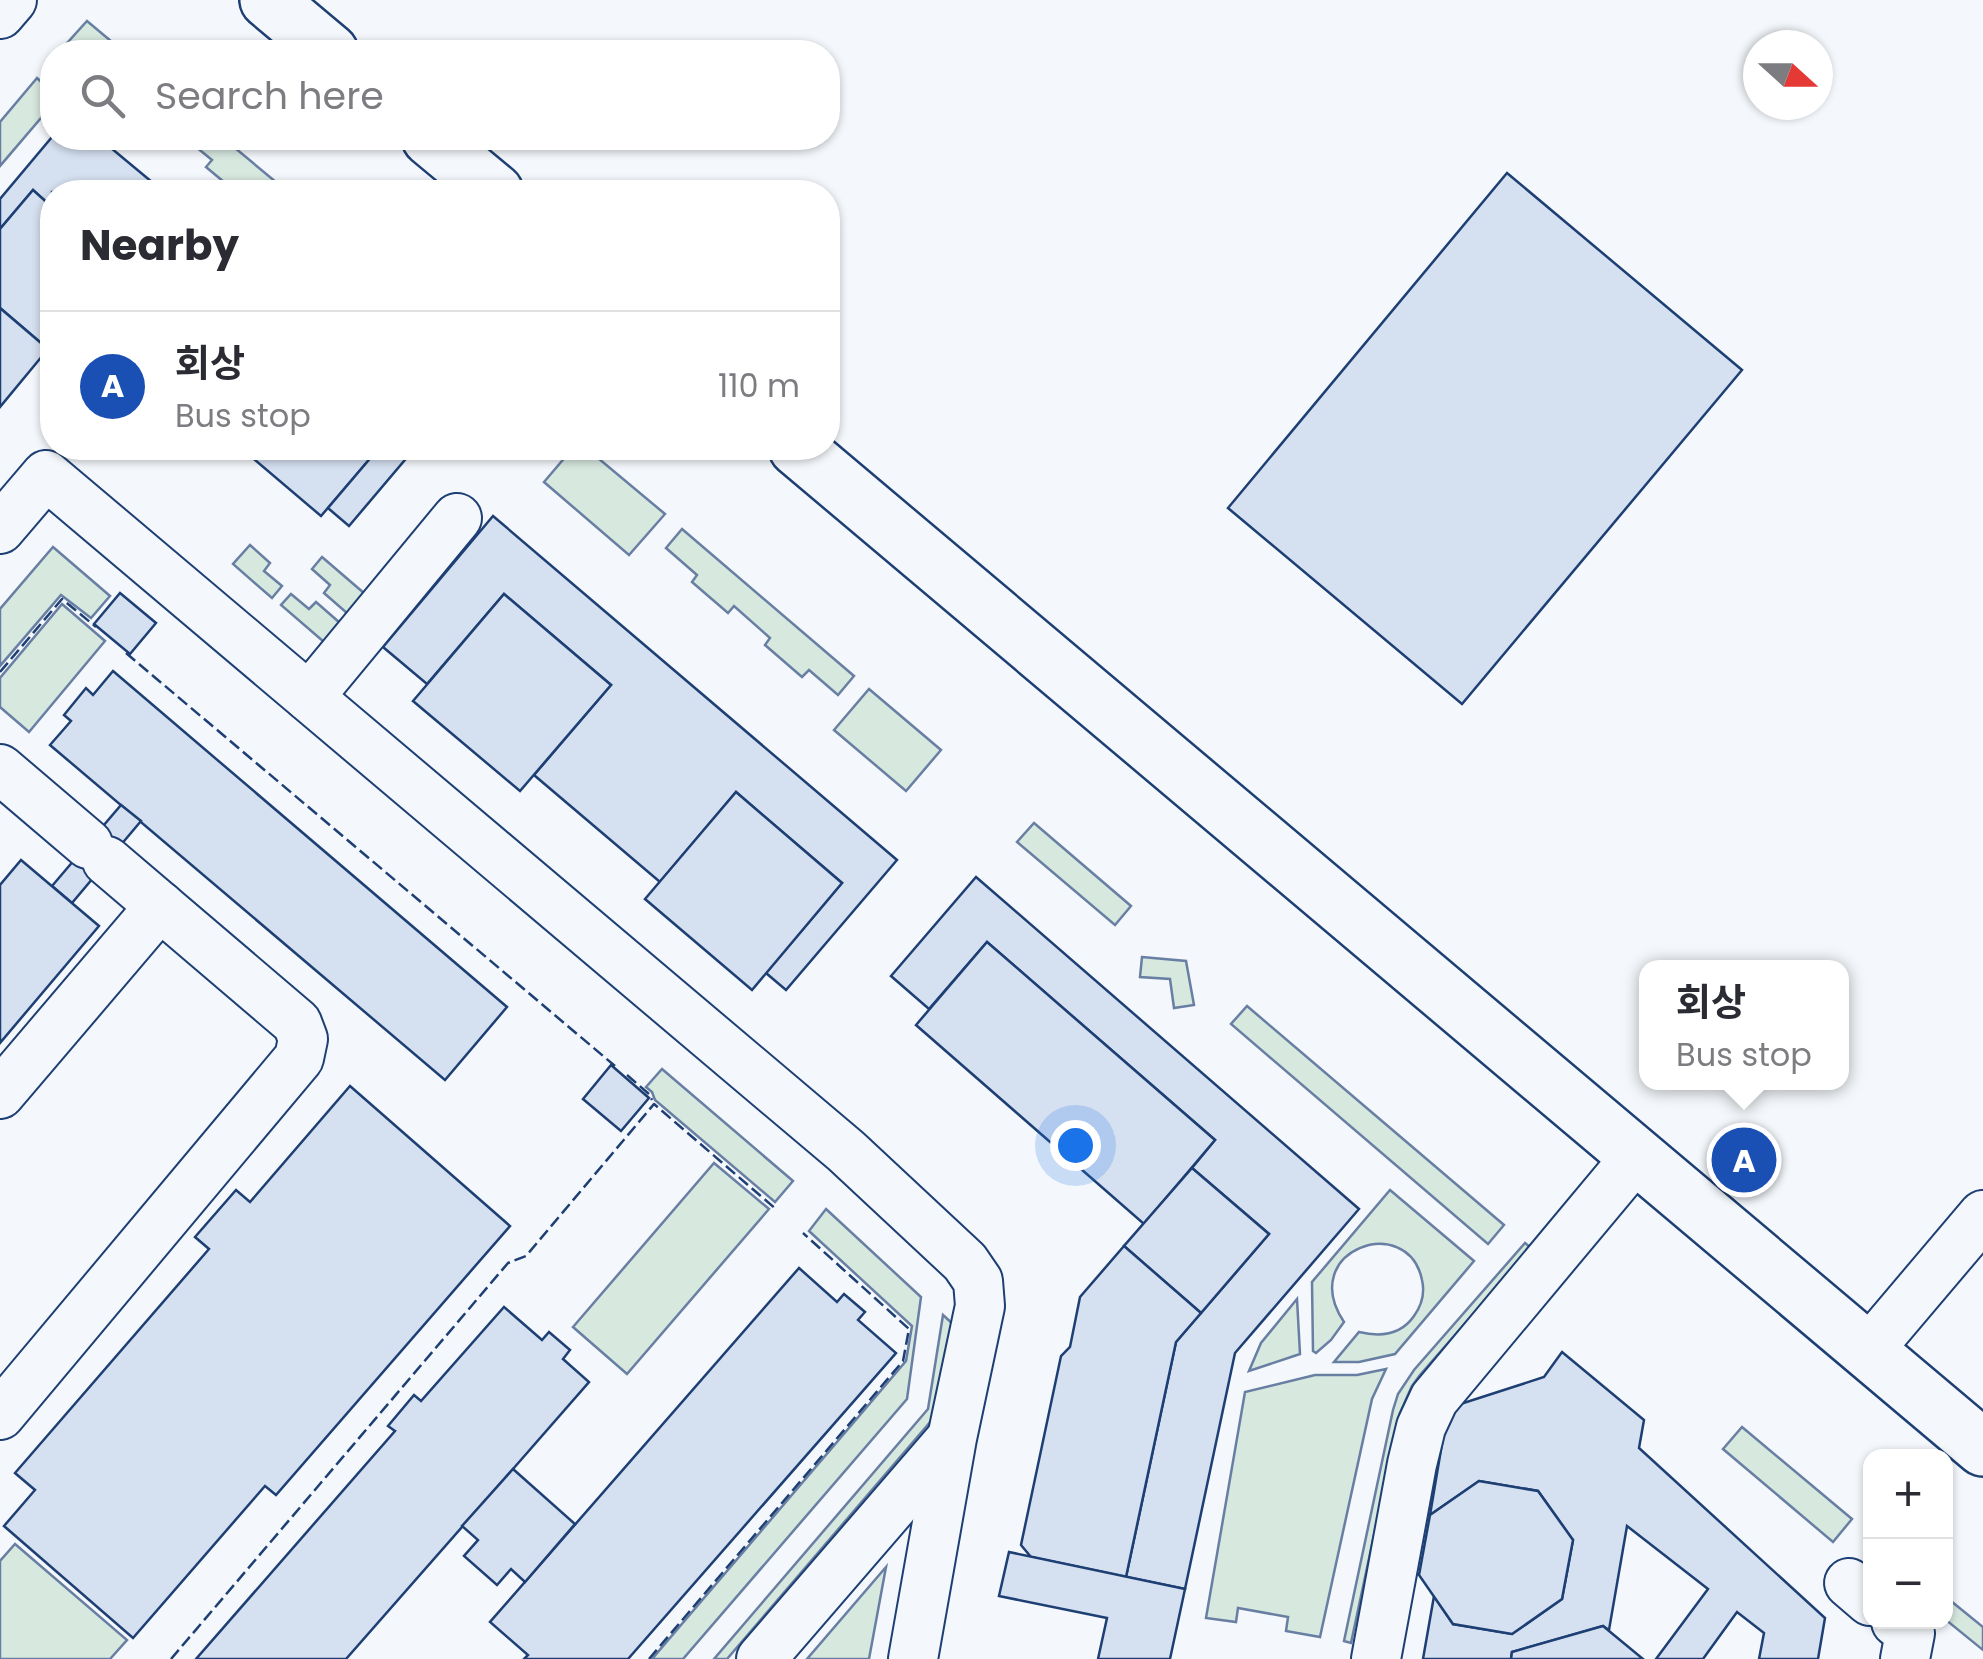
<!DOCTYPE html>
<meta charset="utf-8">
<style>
:root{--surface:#fff;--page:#f2f2f3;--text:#2b2b33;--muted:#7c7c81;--line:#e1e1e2;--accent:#c62828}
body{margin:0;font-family:Poppins,"Noto Sans KR",sans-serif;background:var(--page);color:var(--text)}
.controls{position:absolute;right:30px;bottom:30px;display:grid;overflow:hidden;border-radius:20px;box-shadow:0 2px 8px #0004}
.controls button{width:90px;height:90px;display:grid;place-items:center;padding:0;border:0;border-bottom:2px solid var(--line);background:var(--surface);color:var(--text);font:50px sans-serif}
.compass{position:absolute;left:1743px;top:30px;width:90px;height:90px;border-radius:50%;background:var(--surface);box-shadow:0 2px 8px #0004;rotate:111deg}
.you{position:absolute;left:1075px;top:1145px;width:35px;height:35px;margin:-25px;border:8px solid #fff;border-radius:50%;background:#1a73e8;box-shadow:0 0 0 15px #1a73e833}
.badge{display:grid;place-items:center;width:65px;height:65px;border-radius:50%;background:var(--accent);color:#fff;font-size:32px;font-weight:700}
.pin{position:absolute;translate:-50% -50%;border:5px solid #fff;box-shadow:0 2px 10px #0006}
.popup{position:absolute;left:1639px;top:960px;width:210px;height:130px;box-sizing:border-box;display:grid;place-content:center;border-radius:20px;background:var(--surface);filter:drop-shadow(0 2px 8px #0005);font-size:32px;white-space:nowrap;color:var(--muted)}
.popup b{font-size:38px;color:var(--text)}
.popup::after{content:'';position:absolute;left:50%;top:100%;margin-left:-20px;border:20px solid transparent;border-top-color:var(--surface)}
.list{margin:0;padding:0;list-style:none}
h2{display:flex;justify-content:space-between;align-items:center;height:130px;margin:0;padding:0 40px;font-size:42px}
h2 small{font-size:32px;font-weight:400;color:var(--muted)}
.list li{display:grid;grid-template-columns:65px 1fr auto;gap:30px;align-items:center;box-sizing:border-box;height:150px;padding:0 40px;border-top:2px solid var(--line)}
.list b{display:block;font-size:38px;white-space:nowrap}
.list p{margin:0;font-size:32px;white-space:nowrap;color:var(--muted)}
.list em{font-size:32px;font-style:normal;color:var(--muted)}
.icon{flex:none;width:55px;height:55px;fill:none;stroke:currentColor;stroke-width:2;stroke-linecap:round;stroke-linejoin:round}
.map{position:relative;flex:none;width:1983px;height:1659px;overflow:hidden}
.search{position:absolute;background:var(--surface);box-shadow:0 2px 8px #0004;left:40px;top:40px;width:800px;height:110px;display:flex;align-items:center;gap:25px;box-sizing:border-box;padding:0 35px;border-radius:40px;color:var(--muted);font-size:38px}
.panel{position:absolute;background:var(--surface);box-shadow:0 2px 8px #0004;left:40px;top:180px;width:800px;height:280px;border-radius:40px}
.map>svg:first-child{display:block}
</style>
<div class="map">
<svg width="1983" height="1659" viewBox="0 0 1983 1659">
<rect width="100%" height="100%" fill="#f4f7fb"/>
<!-- green -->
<g fill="#d7e8df" stroke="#687fa3" stroke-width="2.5">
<path d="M 87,21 L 124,52 L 59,52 Z"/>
<path d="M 37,78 L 52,92 L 52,105 L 0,166 L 0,122 Z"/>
<path d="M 185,138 L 223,138 L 288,192 L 236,192 L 206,167 L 212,160 Z"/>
<path d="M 573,448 L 586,448 L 665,514 L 629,555 L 544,482 Z"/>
<path d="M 682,529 L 854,676 L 838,695 L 809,670 L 802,677 L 765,645 L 770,638 L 734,606 L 728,613 L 692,582 L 697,575 L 666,548 Z"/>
<path d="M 250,545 L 270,563 L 264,571 L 282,586 L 272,598 L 233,564 Z"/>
<path d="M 53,547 L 110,596 L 91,618 L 61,595 L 0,666 L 0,609 Z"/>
<path d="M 322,557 L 365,594 L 348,614 L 324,593 L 330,585 L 312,569 Z"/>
<path d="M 291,594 L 309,609 L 316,602 L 340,623 L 324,642 L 281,605 Z"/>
<path d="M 62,604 L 105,641 L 29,732 L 0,707 L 0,678 Z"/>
<path d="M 869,689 L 941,750 L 906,791 L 834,730 Z"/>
<path d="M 1034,823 L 1131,906 L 1115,925 L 1017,842 Z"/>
<path d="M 1142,957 L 1186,961 L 1194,1005 L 1174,1008 L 1170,979 L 1140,977 Z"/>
<path d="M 1247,1006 L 1504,1225 L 1488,1244 L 1231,1024 Z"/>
<path d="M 662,1069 L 793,1181 L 775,1202 L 655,1100 L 652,1092 L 646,1087 Z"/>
<path d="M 714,1163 L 769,1209 L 627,1374 L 573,1327 Z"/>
<path d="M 1390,1190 L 1474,1261 L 1395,1354 L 1359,1362 L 1334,1362 L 1359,1332 C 1380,1337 1401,1335 1414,1316 C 1422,1305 1425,1293 1422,1280 C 1408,1211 1296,1250 1344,1322 L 1331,1340 L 1316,1353 L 1313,1351 L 1312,1282 Z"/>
<path d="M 826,1209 L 921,1297 L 907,1399 L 683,1659 L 652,1659 L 906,1361 L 912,1326 L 809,1231 Z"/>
<path d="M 1525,1243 L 1531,1248 L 1420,1375 L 1412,1386 L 1400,1413 L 1351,1643 L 1344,1641 L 1393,1410 L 1398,1394 L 1414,1370 Z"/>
<path d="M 1297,1299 L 1300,1354 L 1249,1371 L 1261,1343 Z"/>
<path d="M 943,1315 L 954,1325 L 937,1414 L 727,1659 L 714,1659 L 928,1409 Z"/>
<path d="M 1386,1369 L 1372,1399 L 1320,1637 L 1286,1631 L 1288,1617 L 1238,1608 L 1236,1622 L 1206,1618 L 1245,1392 L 1315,1375 L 1357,1375 Z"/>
<path d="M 1742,1427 L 1852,1519 L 1833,1542 L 1723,1449 Z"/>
<path d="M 15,1544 L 127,1640 L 110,1659 L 0,1659 L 0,1561 Z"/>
<path d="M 886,1567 L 869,1659 L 807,1659 Z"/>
<path d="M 1946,1597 L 1983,1627 L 1983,1650 L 1946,1620 Z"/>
</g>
<!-- building -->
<g fill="#d5e0f0" stroke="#1d3f73" stroke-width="2.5">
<path d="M 52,137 L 99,138 L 164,192 L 52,192 L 52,207 L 33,190 L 0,229 L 0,199 Z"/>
<path d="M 1507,173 L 1742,370 L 1462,704 L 1228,508 Z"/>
<path d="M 33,190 L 52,207 L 52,344 L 48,349 L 0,308 L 0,229 Z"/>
<path d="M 0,308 L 48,349 L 0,407 Z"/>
<path d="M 241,448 L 379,448 L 321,516 Z"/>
<path d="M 379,448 L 415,448 L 349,526 L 328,508 Z"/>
<path d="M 493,516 L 897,860 L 786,990 L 766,973 L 842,883 L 736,792 L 660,882 L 534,775 L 611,685 L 504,594 L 427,684 L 383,647 Z"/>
<path d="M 120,593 L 156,623 L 130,654 L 94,624 Z"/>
<path d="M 504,594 L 611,685 L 520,791 L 413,701 Z"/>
<path d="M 113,671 L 507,1007 L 445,1080 L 50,745 L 71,721 L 64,715 L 86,688 L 93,695 Z"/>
<path d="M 736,792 L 842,883 L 752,990 L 645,899 Z"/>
<path d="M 121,805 L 141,821 L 72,903 L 52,886 Z"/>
<path d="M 21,860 L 99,926 L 0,1043 L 0,885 Z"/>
<path d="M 976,877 L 1359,1209 L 1235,1353 L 1185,1589 L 1126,1577 L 1176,1342 L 1269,1234 L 1192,1168 L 1215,1140 L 987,942 L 929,1009 L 891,976 Z"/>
<path d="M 987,942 L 1215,1140 L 1144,1224 L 916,1025 Z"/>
<path d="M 611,1065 L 649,1098 L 621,1131 L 583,1099 Z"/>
<path d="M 350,1086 L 510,1226 L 276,1495 L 265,1486 L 133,1638 L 4,1526 L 35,1490 L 15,1473 L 209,1249 L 195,1237 L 236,1190 L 250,1202 Z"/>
<path d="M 1192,1168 L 1269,1234 L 1201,1313 L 1124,1246 Z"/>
<path d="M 1124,1246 L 1201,1313 L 1176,1342 L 1126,1577 L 1031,1557 L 1021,1545 L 1061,1356 L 1070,1347 L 1080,1297 Z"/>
<path d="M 799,1268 L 837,1302 L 844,1294 L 865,1312 L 858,1320 L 896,1353 L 628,1659 L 524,1659 L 528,1655 L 490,1622 Z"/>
<path d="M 504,1307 L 542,1340 L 549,1332 L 570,1350 L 563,1359 L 589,1382 L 513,1469 L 346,1659 L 196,1659 L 395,1431 L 388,1426 L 414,1395 L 421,1401 Z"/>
<path d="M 1562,1352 L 1644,1420 L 1639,1448 L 1825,1618 L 1818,1659 L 1759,1659 L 1764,1633 L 1737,1612 L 1703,1659 L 1656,1659 L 1708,1589 L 1627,1526 L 1609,1630 L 1603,1626 L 1512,1652 L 1511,1659 L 1423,1659 L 1434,1596 L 1453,1624 L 1512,1634 L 1562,1599 L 1573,1540 L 1538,1491 L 1479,1481 L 1430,1515 L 1448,1408 L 1544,1377 Z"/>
<path d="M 513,1469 L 575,1524 L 525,1582 L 511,1569 L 497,1585 L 464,1556 L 478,1540 L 462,1526 Z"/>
<path d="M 1479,1481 L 1538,1491 L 1573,1540 L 1562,1599 L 1512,1634 L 1453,1624 L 1419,1575 L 1430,1515 Z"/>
<path d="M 1009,1552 L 1185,1589 L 1170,1659 L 1098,1659 L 1107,1618 L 999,1596 Z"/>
<path d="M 1603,1626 L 1643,1659 L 1511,1659 L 1512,1652 Z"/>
</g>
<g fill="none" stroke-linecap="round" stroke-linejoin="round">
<defs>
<g id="minor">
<path d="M 0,14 L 12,0"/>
<path d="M 0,529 L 46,475 L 846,1151 L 965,1262 L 978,1281 L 980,1306 L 952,1438 L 913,1659"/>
<path d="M 309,697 L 457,518"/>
<path d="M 0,769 L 88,844"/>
<path d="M 0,1094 L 160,906"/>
<path d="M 1867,1352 L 1983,1215"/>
<path d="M 0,1415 L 299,1058 L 303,1039 L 297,1023 L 107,861"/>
<path d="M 1849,1583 L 1870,1601"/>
<path d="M 1896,1622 L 1910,1633 L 1905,1659"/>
<path d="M 761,1659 L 951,1439"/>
<path d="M 1376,1659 L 1412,1464 L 1421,1427 L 1434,1399 L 1636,1157"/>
</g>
<g id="major">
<path d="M 268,0 L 330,52"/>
<path d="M 430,138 L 495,192"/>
<path d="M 797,448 L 1983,1448"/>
</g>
</defs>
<!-- minor casing -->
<use href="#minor" stroke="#1d3f73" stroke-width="52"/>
<!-- major casing -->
<use href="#major" stroke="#1d3f73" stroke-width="60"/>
<!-- minor -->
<use href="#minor" stroke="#f4f7fb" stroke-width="48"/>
<!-- major -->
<use href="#major" stroke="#f4f7fb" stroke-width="55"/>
<!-- fence -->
<g stroke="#1d3f73" stroke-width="2.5" stroke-dasharray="12 5" stroke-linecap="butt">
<path d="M 126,653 L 615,1066"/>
<path d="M 0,672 L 62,599 L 96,627"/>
<path d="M 627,1075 L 649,1094 L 652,1100"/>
<path d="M 171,1659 L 508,1263 L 526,1256 L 654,1104 L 777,1210"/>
<path d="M 649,1659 L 903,1361 L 909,1329 L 803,1233"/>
</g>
</g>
</svg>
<div class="controls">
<button>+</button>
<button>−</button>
</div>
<svg class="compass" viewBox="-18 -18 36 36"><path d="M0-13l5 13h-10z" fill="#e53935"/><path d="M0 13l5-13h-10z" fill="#7c7c81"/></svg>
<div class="you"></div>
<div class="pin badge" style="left:1744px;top:1160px;background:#1a4fb4">A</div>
<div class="popup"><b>회상</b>Bus stop</div>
<div class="search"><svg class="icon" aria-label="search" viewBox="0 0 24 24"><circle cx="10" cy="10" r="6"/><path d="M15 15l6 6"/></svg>Search here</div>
<section class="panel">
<h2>Nearby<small></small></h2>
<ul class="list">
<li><span class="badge" style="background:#1a4fb4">A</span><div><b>회상</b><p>Bus stop</p></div><em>110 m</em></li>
</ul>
</section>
</div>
